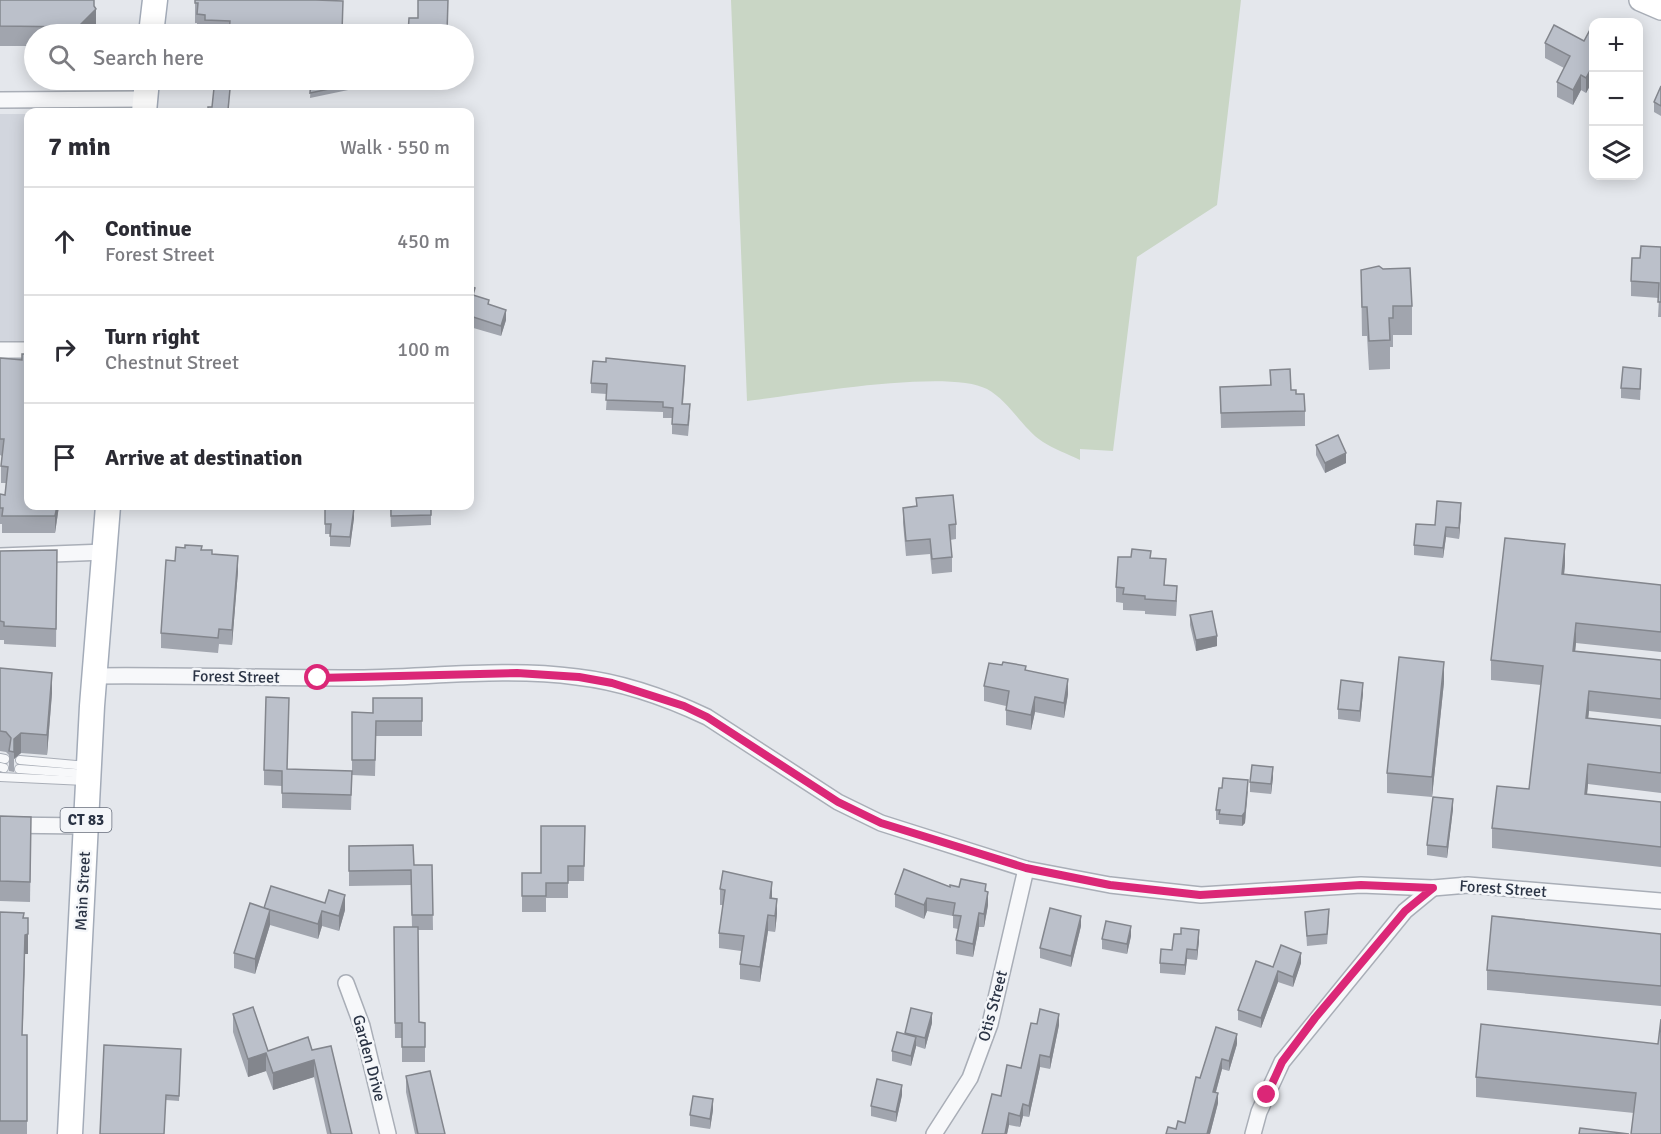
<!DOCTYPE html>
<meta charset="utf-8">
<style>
:root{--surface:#fff;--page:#f2f2f3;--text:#2b2b33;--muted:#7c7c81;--line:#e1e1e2}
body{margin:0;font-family:Signika,sans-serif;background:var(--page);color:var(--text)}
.controls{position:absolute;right:18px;top:18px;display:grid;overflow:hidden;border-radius:12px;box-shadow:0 3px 15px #0003}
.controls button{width:54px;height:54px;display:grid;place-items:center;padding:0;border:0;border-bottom:2px solid var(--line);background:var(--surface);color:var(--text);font:30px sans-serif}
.stop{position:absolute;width:18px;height:18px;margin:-14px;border:4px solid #db2777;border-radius:50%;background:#fff}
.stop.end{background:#db2777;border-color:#fff;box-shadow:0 2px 6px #0008}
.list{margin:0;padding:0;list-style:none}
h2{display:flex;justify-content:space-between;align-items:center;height:78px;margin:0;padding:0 24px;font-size:26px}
h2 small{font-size:20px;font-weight:400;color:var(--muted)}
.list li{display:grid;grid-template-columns:39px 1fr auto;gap:18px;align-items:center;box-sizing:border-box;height:108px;padding:0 24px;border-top:2px solid var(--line)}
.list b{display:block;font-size:22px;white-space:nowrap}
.list p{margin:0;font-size:20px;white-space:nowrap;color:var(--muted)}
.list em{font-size:20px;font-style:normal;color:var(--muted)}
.icon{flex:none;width:33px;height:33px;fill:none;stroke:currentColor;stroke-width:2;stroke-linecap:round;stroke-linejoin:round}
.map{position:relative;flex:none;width:1661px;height:1134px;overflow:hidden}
.search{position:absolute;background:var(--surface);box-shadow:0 3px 15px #0003;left:24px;top:24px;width:450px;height:66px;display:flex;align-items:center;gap:15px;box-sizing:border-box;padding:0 21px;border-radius:33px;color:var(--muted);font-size:22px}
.panel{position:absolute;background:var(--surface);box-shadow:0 3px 15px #0003;left:24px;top:108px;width:450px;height:402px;border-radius:12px}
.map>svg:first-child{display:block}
</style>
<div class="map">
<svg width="1661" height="1134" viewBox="0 0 1661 1134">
<rect width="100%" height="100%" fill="#e4e7ec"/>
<!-- built -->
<rect fill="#d2d6de" x="0" y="114" width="28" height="249"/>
<!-- green -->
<path fill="#c9d6c5" d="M 731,0 L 1241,0 L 1217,205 L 1137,257 L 1113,451 L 1080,449 L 1080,460 C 1068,454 1054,449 1043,442 C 1022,428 1010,402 987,389 C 948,368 796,395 747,401 Z"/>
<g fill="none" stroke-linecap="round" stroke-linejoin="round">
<defs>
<g id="lane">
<path d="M 0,758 L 5,759"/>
<path d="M 20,760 L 87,766"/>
<path d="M 0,767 L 4,768"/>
<path d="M 19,769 L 87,774"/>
<path d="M 0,777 L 85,781"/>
</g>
<g id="street">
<path d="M 0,100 L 145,99"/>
<path d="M 0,350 L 28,350"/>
<path d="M 0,556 L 105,552"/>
<path d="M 95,676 C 179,675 264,678 349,678 C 425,678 502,667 577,677 C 621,682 667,698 707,717 L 838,802 L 881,823 L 1026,869 L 1110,885 L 1201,895 L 1361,885 L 1433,888 L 1468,885 L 1661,901"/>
<path d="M 0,825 L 86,826"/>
<path d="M 346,983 L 362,1026 L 388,1134"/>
<path d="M 934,1134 L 970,1078 L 990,1024 L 1026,869"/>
<path d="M 1253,1134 L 1259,1112 L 1282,1062 L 1405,911 L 1433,888"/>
</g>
<path id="secondary" d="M 1640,0 L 1661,9"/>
<g id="primary">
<path d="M 151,34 L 155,0"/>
<path d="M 144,112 L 147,80"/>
<path d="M 70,1134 L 92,706 L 108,506"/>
</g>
</defs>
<!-- lane casing -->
<use href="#lane" stroke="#a9aeb7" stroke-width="10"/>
<!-- street casing -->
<use href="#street" stroke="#a9aeb7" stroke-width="18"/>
<!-- secondary casing -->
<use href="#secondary" stroke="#a9aeb7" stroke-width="24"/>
<!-- primary casing -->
<use href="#primary" stroke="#a3abb8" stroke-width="27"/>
<!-- lane -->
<use href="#lane" stroke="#f7f8fa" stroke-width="8"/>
<!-- street -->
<use href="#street" stroke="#f7f8fa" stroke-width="15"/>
<!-- secondary -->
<use href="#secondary" stroke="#fff" stroke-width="21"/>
<!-- primary -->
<use href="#primary" stroke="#fff" stroke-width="24"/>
</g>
<!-- wall -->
<g fill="#a1a5ae">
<path d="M 0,0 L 94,7 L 96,29 L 91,34 L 34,34 L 34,46 L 0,46 Z"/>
<path d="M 195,0 L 343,21 L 343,34 L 197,34 L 197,23 L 195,23 Z"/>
<path d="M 448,0 L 447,34 L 408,34 L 418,18 Z"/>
<path d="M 1593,26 L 1593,80 L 1586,93 L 1581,90 L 1573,105 L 1557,97 L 1557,82 L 1564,68 L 1545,58 L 1545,43 L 1584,41 Z"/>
<path d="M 311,80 L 353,80 L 353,89 L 310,98 Z"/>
<path d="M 374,80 L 394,80 L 394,87 L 374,86 Z"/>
<path d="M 1661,86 L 1661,116 L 1654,112 L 1654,102 Z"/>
<path d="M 1661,247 L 1661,317 L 1658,317 L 1659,298 L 1631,296 L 1631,281 L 1640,258 Z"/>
<path d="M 1361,270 L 1412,306 L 1412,335 L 1393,335 L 1393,347 L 1390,347 L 1390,369 L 1369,370 L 1367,336 L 1362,336 Z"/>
<path d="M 470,286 L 475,296 L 489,305 L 506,320 L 501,336 L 470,327 Z"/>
<path d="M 0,358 L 22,360 L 28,506 L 59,506 L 55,533 L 2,533 L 2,524 L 0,524 L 0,494 L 5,495 L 6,483 L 1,483 L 1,466 L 2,456 L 0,455 Z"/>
<path d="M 1270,370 L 1291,390 L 1305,411 L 1305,426 L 1221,428 L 1220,387 L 1270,385 Z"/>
<path d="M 685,376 L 683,404 L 690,415 L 688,436 L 672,434 L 672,418 L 663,418 L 663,412 L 606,410 L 607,394 L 591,393 L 591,383 Z"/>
<path d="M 1641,379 L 1640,400 L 1621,398 L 1621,388 Z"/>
<path d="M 1316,445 L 1346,463 L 1325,473 L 1316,455 Z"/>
<path d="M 916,498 L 956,524 L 956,539 L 950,540 L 952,557 L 952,572 L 932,574 L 930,554 L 906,556 L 903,523 L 903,508 L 916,507 Z"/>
<path d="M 390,506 L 431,506 L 431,525 L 391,527 Z"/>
<path d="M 1461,514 L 1459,539 L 1446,537 L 1443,558 L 1414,555 L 1414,545 L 1435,525 Z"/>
<path d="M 354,518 L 350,547 L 330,546 L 330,534 L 325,534 L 325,524 Z"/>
<path d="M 57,550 L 56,647 L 4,644 L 4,640 L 0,640 L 0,551 Z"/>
<path d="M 202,550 L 212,554 L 238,571 L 232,645 L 219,644 L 218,653 L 161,648 L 161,633 L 175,561 Z"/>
<path d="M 1151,558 L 1165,585 L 1177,601 L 1176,616 L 1145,614 L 1145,611 L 1123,610 L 1123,603 L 1116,602 L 1116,587 Z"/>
<path d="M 1565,564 L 1564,575 L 1661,585 L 1661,652 L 1576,643 L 1575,651 L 1661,660 L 1661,719 L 1589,711 L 1588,718 L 1661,726 L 1661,793 L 1588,784 L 1587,794 L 1661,802 L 1661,867 L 1492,848 L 1492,828 L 1529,789 L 1541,685 L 1491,680 L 1491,660 Z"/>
<path d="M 1190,615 L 1217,646 L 1196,651 L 1190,625 Z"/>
<path d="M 0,668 L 52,693 L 47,755 L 21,753 L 14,759 L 14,772 L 9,771 L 9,755 L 6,752 L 0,751 Z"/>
<path d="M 1026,670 L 1068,694 L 1064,718 L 1035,712 L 1031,730 L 1006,725 L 1006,706 L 984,701 L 984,686 Z"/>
<path d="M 1444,682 L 1432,797 L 1387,793 L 1387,773 Z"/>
<path d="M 1363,693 L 1360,722 L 1338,719 L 1338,709 Z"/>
<path d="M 422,698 L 422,736 L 376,736 L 375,776 L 352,775 L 351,810 L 282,808 L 282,786 L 264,785 L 264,770 L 289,713 L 287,769 L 352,771 L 352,712 L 373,713 Z"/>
<path d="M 1273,777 L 1271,794 L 1250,792 L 1250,782 Z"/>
<path d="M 1248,791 L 1245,823 L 1242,826 L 1219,824 L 1219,820 L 1216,820 L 1216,810 Z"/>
<path d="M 1453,809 L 1447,858 L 1427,855 L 1427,845 Z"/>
<path d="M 0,816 L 31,836 L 30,902 L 0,901 Z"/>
<path d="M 585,826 L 584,881 L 568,881 L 568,898 L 546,898 L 546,912 L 522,912 L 522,873 L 541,873 Z"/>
<path d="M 349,846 L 414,865 L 432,865 L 433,930 L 418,930 L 419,1022 L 425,1023 L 425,1062 L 402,1062 L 402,1038 L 395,1038 L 394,927 L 412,927 L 411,885 L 349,886 Z"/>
<path d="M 950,887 L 986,891 L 988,905 L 984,927 L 979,927 L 973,957 L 956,954 L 956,940 L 958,929 L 953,928 L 953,916 L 927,911 L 924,919 L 895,907 L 895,894 Z"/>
<path d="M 720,889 L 772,898 L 777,914 L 775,932 L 768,931 L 760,982 L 740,979 L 740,964 L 741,951 L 719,948 L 719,933 L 723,905 L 720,905 Z"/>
<path d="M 264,908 L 345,910 L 339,931 L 322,926 L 318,939 L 270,925 L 255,974 L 234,968 L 234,953 Z"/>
<path d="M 0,912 L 23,918 L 28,937 L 28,954 L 25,954 L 22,1035 L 27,1035 L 27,1134 L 0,1134 Z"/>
<path d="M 1305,912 L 1329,920 L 1327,944 L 1307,946 Z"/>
<path d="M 1081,926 L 1071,967 L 1040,958 L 1040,948 Z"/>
<path d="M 1661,934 L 1661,1006 L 1487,990 L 1487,970 Z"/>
<path d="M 1131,936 L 1127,954 L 1102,949 L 1102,939 Z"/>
<path d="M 1199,940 L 1197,960 L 1187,959 L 1185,975 L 1160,973 L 1160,963 L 1172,950 Z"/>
<path d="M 1301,963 L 1293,987 L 1278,982 L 1261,1028 L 1238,1020 L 1238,1010 L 1273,967 Z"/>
<path d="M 233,1014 L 268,1051 L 312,1050 L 352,1134 L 327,1134 L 314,1077 L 273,1090 L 266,1071 L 248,1077 L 233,1032 Z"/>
<path d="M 932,1023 L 925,1049 L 916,1046 L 911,1066 L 892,1061 L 892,1051 L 905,1034 Z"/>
<path d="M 1037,1024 L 1059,1025 L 1050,1069 L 1040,1067 L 1029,1117 L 1023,1116 L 1020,1127 L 1009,1125 L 1007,1134 L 982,1134 L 1001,1096 L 1021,1068 Z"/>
<path d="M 1237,1044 L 1229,1071 L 1222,1069 L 1216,1092 L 1218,1103 L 1210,1134 L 1166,1134 L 1176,1129 L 1185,1123 L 1200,1078 Z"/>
<path d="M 1658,1044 L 1661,1134 L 1634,1113 L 1476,1097 L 1476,1077 Z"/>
<path d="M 181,1049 L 179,1101 L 166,1100 L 100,1134 Z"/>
<path d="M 406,1076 L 445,1134 L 415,1134 L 406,1092 Z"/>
<path d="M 902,1095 L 896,1122 L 871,1116 L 871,1106 Z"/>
<path d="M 713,1110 L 710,1129 L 690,1126 L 690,1115 Z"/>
</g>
<!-- shaded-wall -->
<g fill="#83868d">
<path d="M 96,9 L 96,29 L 91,34 L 78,34 L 78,27 Z"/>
<path d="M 1593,65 L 1593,80 L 1586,93 L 1586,78 Z"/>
<path d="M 1581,75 L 1581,90 L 1573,105 L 1573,90 Z"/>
<path d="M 506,310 L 506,320 L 501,336 L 501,326 Z"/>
<path d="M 1346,453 L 1346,463 L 1325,473 L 1325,463 Z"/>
<path d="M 1461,503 L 1461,514 L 1459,539 L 1459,528 Z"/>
<path d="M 57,506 L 59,506 L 55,533 L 55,516 Z"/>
<path d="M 354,508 L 354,518 L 350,547 L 350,537 Z"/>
<path d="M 1446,527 L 1446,537 L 1443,558 L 1443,548 Z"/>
<path d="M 1565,544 L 1565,564 L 1562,594 L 1562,574 Z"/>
<path d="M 238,556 L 238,571 L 232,645 L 232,630 Z"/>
<path d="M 1576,623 L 1576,643 L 1573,671 L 1573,651 Z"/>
<path d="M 1217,636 L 1217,646 L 1196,651 L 1196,640 Z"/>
<path d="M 1444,662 L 1444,682 L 1432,797 L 1432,777 Z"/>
<path d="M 52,673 L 52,693 L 47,755 L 47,735 Z"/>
<path d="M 1068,679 L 1068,694 L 1064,718 L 1064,703 Z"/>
<path d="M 1363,683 L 1363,693 L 1360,722 L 1360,711 Z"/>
<path d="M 1589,691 L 1589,711 L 1586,738 L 1586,718 Z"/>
<path d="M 1035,697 L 1035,712 L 1031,730 L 1031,715 Z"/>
<path d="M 21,733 L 21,753 L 14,759 L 14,772 L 14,739 Z"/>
<path d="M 1588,764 L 1588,784 L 1585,814 L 1585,794 Z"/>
<path d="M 1273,767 L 1273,777 L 1271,794 L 1271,784 Z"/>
<path d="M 1248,780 L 1245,823 L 1242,826 L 1242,816 Z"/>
<path d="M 1453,799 L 1453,809 L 1447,858 L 1447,847 Z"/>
<path d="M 772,882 L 772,897 L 770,913 L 770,898 Z"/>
<path d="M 988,892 L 988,905 L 984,927 L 984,914 Z"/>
<path d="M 345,895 L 345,910 L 339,931 L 339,916 Z"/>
<path d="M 927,898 L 927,911 L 924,919 L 924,905 Z"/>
<path d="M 777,899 L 777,914 L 775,932 L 775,916 Z"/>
<path d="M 270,910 L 270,925 L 255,974 L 255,959 Z"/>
<path d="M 322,911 L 322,926 L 318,939 L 318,924 Z"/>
<path d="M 979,913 L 979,927 L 973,957 L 973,944 Z"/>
<path d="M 768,915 L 768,931 L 760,982 L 760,967 Z"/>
<path d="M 1081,916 L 1081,926 L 1071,967 L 1071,956 Z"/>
<path d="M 28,918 L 28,954 L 25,954 L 22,1055 L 25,935 Z"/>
<path d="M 1131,926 L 1131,936 L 1127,954 L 1127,944 Z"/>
<path d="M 1199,930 L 1199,940 L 1197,960 L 1197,950 Z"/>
<path d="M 1187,949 L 1187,959 L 1185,975 L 1185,965 Z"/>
<path d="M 1301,953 L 1301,963 L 1293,987 L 1293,977 Z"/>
<path d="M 1278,971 L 1278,982 L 1261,1028 L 1261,1018 Z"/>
<path d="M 932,1013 L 932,1023 L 925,1049 L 925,1038 Z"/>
<path d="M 1059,1014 L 1059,1025 L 1050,1069 L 1050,1057 Z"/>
<path d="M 1237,1034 L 1237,1044 L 1229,1071 L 1229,1061 Z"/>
<path d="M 916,1037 L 916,1047 L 911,1066 L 911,1056 Z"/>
<path d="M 266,1053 L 266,1071 L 248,1077 L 248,1059 Z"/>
<path d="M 1040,1055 L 1040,1067 L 1029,1117 L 1029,1106 Z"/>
<path d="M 1222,1059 L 1222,1069 L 1213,1102 L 1213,1092 Z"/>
<path d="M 314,1060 L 314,1077 L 273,1090 L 273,1073 Z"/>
<path d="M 902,1085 L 902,1095 L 896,1122 L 896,1112 Z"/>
<path d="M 1218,1093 L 1218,1103 L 1210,1134 L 1207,1134 Z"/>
<path d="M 713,1099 L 713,1110 L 710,1129 L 710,1119 Z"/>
<path d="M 1023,1104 L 1023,1116 L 1020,1127 L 1020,1116 Z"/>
<path d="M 1009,1113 L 1009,1125 L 1007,1134 L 1005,1134 Z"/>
</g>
<!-- building -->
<g fill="#bbc0ca" stroke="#83868d" stroke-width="1.5">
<path d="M 0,0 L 94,0 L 94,6 L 96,9 L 78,27 L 0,26 Z"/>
<path d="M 195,0 L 316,0 L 343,1 L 342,32 L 281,30 L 280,34 L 229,34 L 230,21 L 205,20 L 205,15 L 197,14 L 198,3 L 195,3 Z"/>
<path d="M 418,0 L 448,0 L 447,33 L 423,32 L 423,34 L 408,34 L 409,18 L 418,18 Z"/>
<path d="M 1554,25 L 1584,41 L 1592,26 L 1593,26 L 1593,65 L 1586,78 L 1581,75 L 1573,90 L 1557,82 L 1570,56 L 1545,43 Z"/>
<path d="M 311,80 L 353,80 L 353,84 L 310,93 Z"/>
<path d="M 1661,86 L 1661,106 L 1654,102 Z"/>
<path d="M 214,88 L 230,89 L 228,110 L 235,110 L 234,112 L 208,112 L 208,107 L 212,107 Z"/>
<path d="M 1641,246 L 1661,247 L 1661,302 L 1658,302 L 1659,283 L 1631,281 L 1632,258 L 1640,258 Z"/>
<path d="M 1379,266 L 1383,269 L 1410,268 L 1412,306 L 1393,306 L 1393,318 L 1389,318 L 1390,340 L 1369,341 L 1367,307 L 1362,307 L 1361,270 Z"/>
<path d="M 470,286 L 475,288 L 473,295 L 489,300 L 488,304 L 506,310 L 501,326 L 470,316 Z"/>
<path d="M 22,354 L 28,354 L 28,429 L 27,443 L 28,443 L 28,506 L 57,506 L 55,516 L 2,516 L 3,508 L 0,508 L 0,494 L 5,495 L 8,467 L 1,466 L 4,439 L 0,439 L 0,358 L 22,360 Z"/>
<path d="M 606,358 L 685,366 L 682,404 L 690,404 L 688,425 L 672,424 L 673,408 L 663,407 L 663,402 L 606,400 L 607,384 L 591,383 L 593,361 L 606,362 Z"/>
<path d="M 1623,367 L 1641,369 L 1640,389 L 1621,388 Z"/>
<path d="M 1290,369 L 1291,390 L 1296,390 L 1296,394 L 1304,394 L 1305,411 L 1221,413 L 1220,387 L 1271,385 L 1270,370 Z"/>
<path d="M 1338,435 L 1346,453 L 1325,463 L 1316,445 Z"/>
<path d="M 953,495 L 956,524 L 949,525 L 952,557 L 932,559 L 930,539 L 906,541 L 903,508 L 917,506 L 916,498 Z"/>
<path d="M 1437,501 L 1461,503 L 1459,528 L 1446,527 L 1443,548 L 1414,545 L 1416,524 L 1435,525 Z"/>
<path d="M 325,506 L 354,508 L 350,537 L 330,536 L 331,524 L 325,524 Z"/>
<path d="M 391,506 L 431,506 L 431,515 L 391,516 Z"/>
<path d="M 1505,538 L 1565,544 L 1562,574 L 1661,585 L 1661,632 L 1576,623 L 1573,651 L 1661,660 L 1661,699 L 1589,691 L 1586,718 L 1661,726 L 1661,773 L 1588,764 L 1585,794 L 1661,802 L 1661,847 L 1492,828 L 1497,786 L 1529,789 L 1543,666 L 1491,660 Z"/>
<path d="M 185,545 L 202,546 L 201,550 L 212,550 L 212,554 L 238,556 L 232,630 L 219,629 L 218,638 L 161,633 L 166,560 L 175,561 L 176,547 L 185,548 Z"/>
<path d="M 1132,549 L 1151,551 L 1150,558 L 1166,559 L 1164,585 L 1177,586 L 1176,601 L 1145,599 L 1145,596 L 1123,594 L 1124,588 L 1116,587 L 1118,557 L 1131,557 Z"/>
<path d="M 57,550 L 56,629 L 4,626 L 4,622 L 0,621 L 0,551 Z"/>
<path d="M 1212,611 L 1217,636 L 1196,640 L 1190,615 Z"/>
<path d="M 1399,657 L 1444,662 L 1432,777 L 1387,773 Z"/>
<path d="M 1003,662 L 1026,666 L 1025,670 L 1068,679 L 1064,703 L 1035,697 L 1031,715 L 1006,710 L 1009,691 L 984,686 L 989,663 L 1002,665 Z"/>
<path d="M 0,668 L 52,673 L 47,735 L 21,733 L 14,739 L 14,752 L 9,751 L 11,738 L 6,732 L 0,731 Z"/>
<path d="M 1341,680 L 1363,683 L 1360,711 L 1338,709 Z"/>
<path d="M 266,697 L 289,698 L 287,769 L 352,771 L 351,795 L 282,793 L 282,771 L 264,770 Z"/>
<path d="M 373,698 L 422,698 L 422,721 L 376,721 L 375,760 L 352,760 L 352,712 L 373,713 Z"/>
<path d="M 1252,765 L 1273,767 L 1271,784 L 1250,782 Z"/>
<path d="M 1223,778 L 1248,780 L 1245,812 L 1242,816 L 1219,814 L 1220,810 L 1216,810 L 1219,788 L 1222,788 Z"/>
<path d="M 1433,797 L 1453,799 L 1447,847 L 1427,845 Z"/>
<path d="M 0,816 L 31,817 L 30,882 L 0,881 Z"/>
<path d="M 541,826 L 585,826 L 584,866 L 568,866 L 568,883 L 546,883 L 546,896 L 522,896 L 522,873 L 541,873 Z"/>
<path d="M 413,845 L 414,865 L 432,865 L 433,915 L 412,915 L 411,870 L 349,871 L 349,846 Z"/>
<path d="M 904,869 L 950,887 L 950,885 L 959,887 L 961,879 L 986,884 L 985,891 L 988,892 L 984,914 L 979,913 L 973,944 L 956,940 L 961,916 L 953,915 L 955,903 L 927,898 L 924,905 L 895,894 Z"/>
<path d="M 723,871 L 772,882 L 770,898 L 777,899 L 775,916 L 768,915 L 760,967 L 740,964 L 744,936 L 719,933 L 725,890 L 720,889 Z"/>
<path d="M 271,886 L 325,903 L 329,890 L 345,895 L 339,916 L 322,911 L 318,924 L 264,908 Z"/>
<path d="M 250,903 L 270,910 L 255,959 L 234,953 Z"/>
<path d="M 1050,908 L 1081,916 L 1071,956 L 1040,948 Z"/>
<path d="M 1329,909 L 1327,934 L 1307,936 L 1305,912 Z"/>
<path d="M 0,912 L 24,913 L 23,918 L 28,918 L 28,934 L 25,935 L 22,1035 L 27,1035 L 27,1121 L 0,1121 Z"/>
<path d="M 1492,916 L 1661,934 L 1661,986 L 1487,970 Z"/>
<path d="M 1106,921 L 1131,926 L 1127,944 L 1102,939 Z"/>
<path d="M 394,927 L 418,927 L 419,1022 L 425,1023 L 425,1047 L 402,1047 L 402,1023 L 395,1023 Z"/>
<path d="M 1181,928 L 1199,930 L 1197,950 L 1187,949 L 1185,965 L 1160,963 L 1161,949 L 1172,950 L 1174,934 L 1181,934 Z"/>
<path d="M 1281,945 L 1301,953 L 1293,977 L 1278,971 L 1261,1018 L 1238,1010 L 1256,961 L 1273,967 Z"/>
<path d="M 253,1007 L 268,1051 L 308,1037 L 312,1050 L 331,1046 L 352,1134 L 331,1134 L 314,1060 L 273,1073 L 266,1053 L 248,1059 L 233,1014 Z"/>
<path d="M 911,1008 L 932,1013 L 925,1038 L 905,1033 Z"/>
<path d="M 1040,1009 L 1059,1014 L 1050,1057 L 1040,1055 L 1029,1106 L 1023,1104 L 1020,1116 L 1009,1113 L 1005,1134 L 982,1134 L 992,1094 L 1001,1096 L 1007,1065 L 1021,1068 L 1031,1023 L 1037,1024 Z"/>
<path d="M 1661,1019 L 1661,1134 L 1631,1134 L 1636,1093 L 1476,1077 L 1481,1024 L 1658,1044 Z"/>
<path d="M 1216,1027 L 1237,1034 L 1229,1061 L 1222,1059 L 1213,1092 L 1218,1093 L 1207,1134 L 1166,1134 L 1168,1127 L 1176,1129 L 1178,1121 L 1185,1123 L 1196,1077 L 1200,1078 Z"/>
<path d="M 897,1032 L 916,1037 L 911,1056 L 892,1051 Z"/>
<path d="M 104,1045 L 181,1049 L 179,1096 L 166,1095 L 164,1134 L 100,1134 Z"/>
<path d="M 430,1071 L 445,1134 L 418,1134 L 406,1076 Z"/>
<path d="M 877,1079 L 902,1085 L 896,1112 L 871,1106 Z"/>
<path d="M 693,1096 L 713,1099 L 710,1119 L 690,1115 Z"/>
<path d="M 1580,1128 L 1629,1134 L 1579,1134 Z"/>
</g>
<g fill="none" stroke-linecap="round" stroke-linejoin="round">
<!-- route -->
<path stroke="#db2777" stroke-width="8" d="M 318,678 L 517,673 L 579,677 L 612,683 L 684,706 L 707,717 L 838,802 L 881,823 L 1026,868 L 1110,885 L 1200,895 L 1361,885 L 1433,888 L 1405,911 L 1315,1018 L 1282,1062 L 1267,1095"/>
</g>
<g text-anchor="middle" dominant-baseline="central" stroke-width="5" stroke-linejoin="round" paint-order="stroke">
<!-- shield labels -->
<rect fill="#f4f6f9" stroke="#676e7b" stroke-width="1.5" x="60.5" y="808" width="51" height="24" rx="4.5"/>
<g font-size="15" font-weight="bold" fill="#2b3445">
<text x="86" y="820">CT 83</text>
</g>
<!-- street labels -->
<g font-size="16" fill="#2b3445" stroke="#f4f6f9">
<text transform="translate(236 677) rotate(1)">Forest Street</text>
<text transform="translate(1503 889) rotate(4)">Forest Street</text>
<text transform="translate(83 891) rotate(-87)">Main Street</text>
<text transform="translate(993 1006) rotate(-75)">Otis Street</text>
<text transform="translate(369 1058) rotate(75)">Garden Drive</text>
</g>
</g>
</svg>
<div class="controls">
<button>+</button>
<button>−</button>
<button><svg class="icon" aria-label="layers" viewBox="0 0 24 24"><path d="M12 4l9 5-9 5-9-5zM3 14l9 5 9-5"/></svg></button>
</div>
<div class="stop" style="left:318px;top:678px"></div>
<div class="stop end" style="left:1267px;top:1095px"></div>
<div class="search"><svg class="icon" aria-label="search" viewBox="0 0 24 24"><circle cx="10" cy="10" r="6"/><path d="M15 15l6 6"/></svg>Search here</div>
<section class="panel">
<h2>7 min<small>Walk · 550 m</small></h2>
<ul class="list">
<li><svg class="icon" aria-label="ahead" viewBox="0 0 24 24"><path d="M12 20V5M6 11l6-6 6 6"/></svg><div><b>Continue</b><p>Forest Street</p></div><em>450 m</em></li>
<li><svg class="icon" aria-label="right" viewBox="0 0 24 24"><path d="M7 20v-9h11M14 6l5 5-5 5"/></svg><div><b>Turn right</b><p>Chestnut Street</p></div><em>100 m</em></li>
<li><svg class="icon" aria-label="arrive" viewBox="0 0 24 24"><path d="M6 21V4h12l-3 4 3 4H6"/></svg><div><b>Arrive at destination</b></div></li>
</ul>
</section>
</div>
